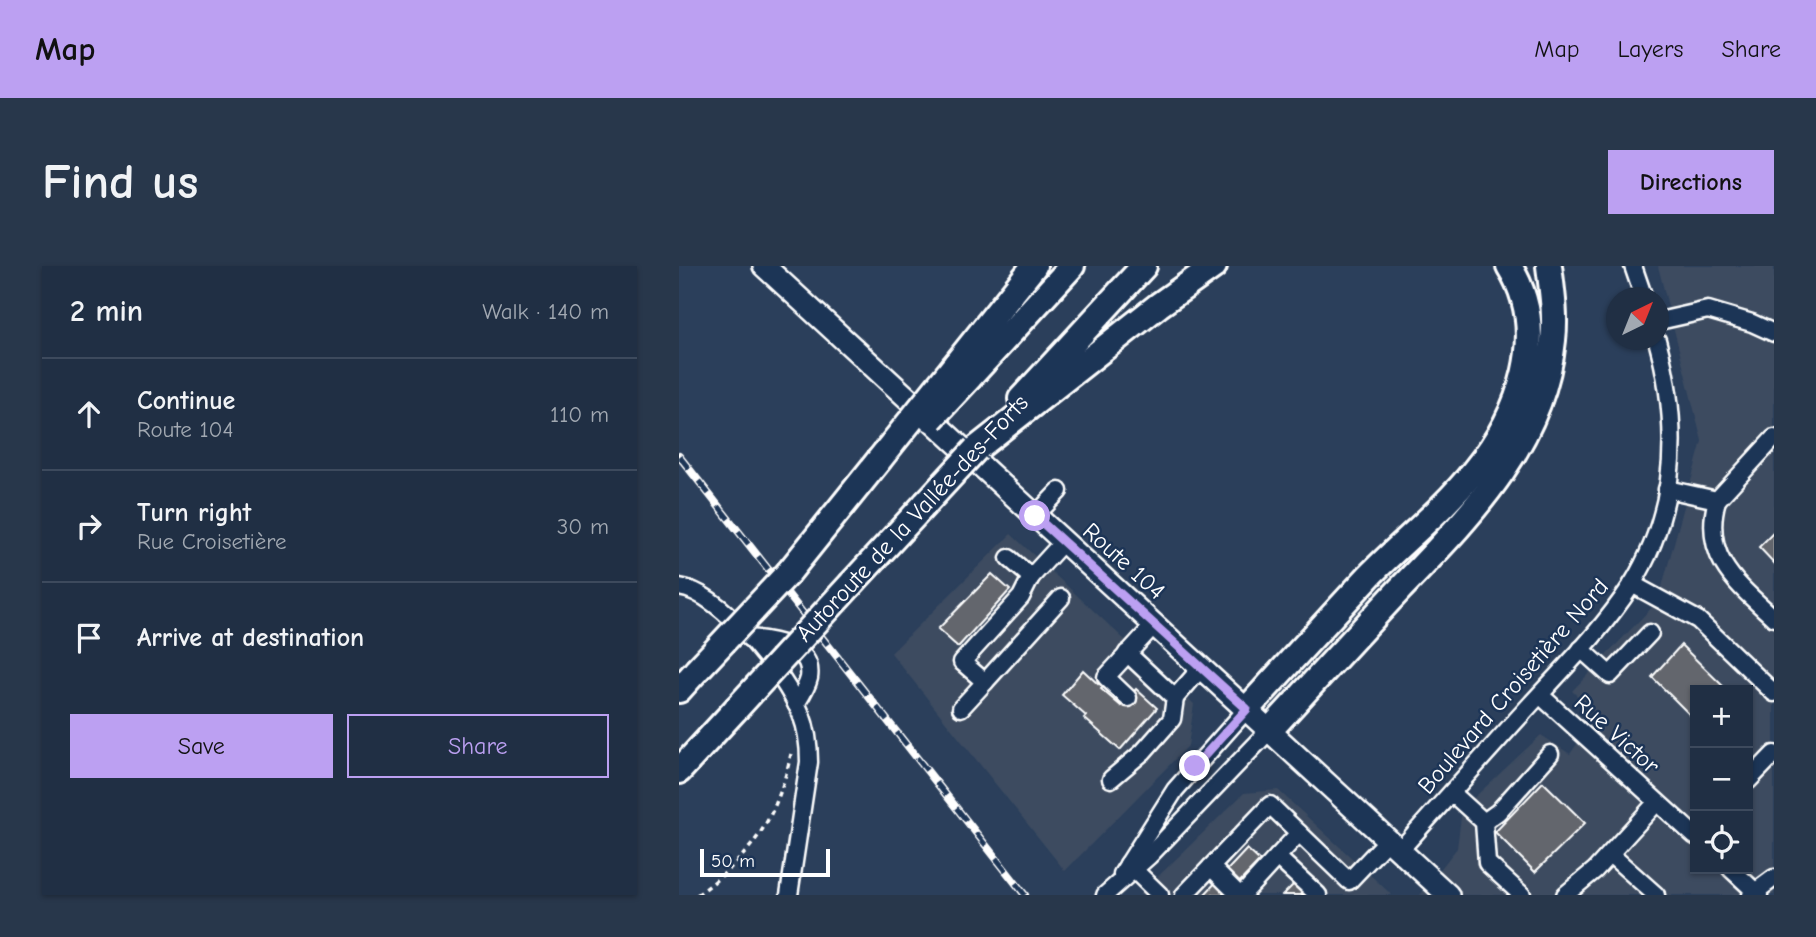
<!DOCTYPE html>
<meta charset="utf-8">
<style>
:root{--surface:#202f44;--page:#28374b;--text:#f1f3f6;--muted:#a2a9b2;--line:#3d4a5d;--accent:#bca0f2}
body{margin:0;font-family:"Comic Neue",sans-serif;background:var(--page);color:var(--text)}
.controls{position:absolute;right:21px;bottom:21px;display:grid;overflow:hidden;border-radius:0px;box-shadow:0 2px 5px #0004}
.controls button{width:63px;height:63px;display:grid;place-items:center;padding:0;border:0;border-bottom:2px solid var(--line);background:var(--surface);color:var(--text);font:35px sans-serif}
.compass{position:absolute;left:927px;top:21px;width:63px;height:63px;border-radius:50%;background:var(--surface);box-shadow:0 2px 5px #0004;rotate:43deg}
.scale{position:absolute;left:21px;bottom:18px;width:130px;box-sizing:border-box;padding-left:7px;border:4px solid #fff;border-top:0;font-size:19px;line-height:24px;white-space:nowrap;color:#fff;-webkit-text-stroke:5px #1d3557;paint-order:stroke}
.stop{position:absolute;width:21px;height:21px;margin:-16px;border:5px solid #bca0f2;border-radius:50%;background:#fff}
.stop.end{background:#bca0f2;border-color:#fff;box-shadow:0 2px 7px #0008}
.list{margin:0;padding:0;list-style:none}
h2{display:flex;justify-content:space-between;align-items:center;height:91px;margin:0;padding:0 28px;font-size:30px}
h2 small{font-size:23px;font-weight:400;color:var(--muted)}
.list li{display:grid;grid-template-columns:46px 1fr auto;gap:21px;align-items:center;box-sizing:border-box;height:112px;padding:0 28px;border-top:2px solid var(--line)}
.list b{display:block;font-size:26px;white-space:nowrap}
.list p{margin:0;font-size:23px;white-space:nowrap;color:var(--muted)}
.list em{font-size:23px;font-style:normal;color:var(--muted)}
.actions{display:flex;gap:14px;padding:21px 28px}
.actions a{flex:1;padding:16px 0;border:2px solid var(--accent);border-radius:0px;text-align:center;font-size:24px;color:var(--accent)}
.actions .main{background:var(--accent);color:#111}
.icon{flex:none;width:38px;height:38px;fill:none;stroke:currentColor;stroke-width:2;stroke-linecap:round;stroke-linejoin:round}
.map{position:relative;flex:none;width:1095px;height:629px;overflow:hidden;border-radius:0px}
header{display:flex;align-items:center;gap:42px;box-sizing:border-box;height:98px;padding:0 35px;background:var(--accent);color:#111}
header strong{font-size:33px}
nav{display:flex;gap:38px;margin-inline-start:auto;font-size:24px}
.intro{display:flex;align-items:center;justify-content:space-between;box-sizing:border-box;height:168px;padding:0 42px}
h1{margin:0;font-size:49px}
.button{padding:18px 32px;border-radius:0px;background:var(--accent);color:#111;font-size:24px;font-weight:700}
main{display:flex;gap:42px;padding:0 42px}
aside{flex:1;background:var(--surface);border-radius:0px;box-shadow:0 2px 5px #0004}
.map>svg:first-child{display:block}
</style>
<header>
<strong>Map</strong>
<nav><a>Map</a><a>Layers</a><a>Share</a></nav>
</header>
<div class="intro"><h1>Find us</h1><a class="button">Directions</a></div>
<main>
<aside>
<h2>2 min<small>Walk · 140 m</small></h2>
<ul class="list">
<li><svg class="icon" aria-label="ahead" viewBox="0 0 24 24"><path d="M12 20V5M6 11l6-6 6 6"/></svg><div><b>Continue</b><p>Route 104</p></div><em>110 m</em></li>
<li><svg class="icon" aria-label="right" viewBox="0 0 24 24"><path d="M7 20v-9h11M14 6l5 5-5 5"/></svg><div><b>Turn right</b><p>Rue Croisetière</p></div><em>30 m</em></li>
<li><svg class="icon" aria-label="arrive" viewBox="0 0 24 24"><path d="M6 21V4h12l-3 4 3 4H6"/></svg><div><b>Arrive at destination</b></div></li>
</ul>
<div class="actions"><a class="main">Save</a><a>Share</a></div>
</aside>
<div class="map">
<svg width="1095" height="629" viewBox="0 0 1095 629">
<rect width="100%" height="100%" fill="#2b3f5b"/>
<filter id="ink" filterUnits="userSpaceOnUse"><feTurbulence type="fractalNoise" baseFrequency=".0143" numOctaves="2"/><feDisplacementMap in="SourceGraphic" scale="14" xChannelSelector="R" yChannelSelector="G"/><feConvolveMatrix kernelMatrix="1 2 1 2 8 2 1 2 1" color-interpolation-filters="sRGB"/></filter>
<g filter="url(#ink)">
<!-- built -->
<g fill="#3c4b60" fill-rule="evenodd">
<path d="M 979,0 L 1095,0 L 1095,629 L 741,629 L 778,582 L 783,543 L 862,469 L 891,488 L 918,449 L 893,425 L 979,335 L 1023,175 ZM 1016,424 L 1069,424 L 1069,603 L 1016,603 Z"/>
<path d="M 332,268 L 515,438 L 509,480 L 386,605 L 212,387 Z"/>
<path d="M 599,524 L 713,629 L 460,629 L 565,527 Z"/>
</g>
<!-- building -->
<g fill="#63666d" stroke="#fff" stroke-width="2">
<path d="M 1095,266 L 1095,297 L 1080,281 Z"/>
<path d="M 313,308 L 331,324 L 279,381 L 259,363 Z"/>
<path d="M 1002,379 L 1048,424 L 1016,424 L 1016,454 L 973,411 Z"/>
<path d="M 404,404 L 419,418 L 421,416 L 425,420 L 422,423 L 442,440 L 457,423 L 478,442 L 441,484 L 405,452 L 407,450 L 383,429 Z"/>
<path d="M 864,516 L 906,557 L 856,606 L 816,566 Z"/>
<path d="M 568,583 L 581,595 L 548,629 L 525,629 Z"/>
<path d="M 617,616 L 631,629 L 604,629 Z"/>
</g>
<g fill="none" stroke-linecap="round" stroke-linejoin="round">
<defs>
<g id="minor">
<path d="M 954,0 L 965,32"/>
<path d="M 980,55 L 1029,44 L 1073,57 L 1095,67"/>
<path d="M 988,223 L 1038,234 L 1095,172"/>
<path d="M 1038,234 C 1022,291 1058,318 1095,352"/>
<path d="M 356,250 L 380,225"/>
<path d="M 330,292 L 352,311 L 384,276"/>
<path d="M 352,311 L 342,331 L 283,396 L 306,416 L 382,332"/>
<path d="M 953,318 L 1019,354 L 1095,427"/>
<path d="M 0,321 C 43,326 106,409 122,448 C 128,463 130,479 130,496 L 110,629"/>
<path d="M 70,372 C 92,374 135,379 130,412 C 128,421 122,430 117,438"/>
<path d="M 902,383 L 931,409 L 971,367"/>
<path d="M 448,387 L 496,432 L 522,402"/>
<path d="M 861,429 L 1016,570"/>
<path d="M 449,432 L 427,411 L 475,359"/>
<path d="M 282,442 L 306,416"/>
<path d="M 432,513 L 464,486 L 493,453 L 496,432"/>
<path d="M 1069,515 L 1095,488"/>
<path d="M 773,527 L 805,556 L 808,597 L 843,629"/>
<path d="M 805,556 L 819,546 L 871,488"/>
<path d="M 721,584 C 765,535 808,486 852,438 C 887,400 924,363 952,320 C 1000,243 1001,158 978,74"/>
<path d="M 931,588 L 977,629"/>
<path d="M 598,591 L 639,629"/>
<path d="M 449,598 L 481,629"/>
<path d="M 532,601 L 560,629"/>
<path d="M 1052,603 L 1080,629"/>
<path d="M 443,608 L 496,524 L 568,443"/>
<path d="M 426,629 L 470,590 L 591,464"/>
<path d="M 505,629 L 591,539 L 670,615 L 709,574"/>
<path d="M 563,629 L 620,567"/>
<path d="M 886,629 L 916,604 L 978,536"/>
<path d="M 1072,629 L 1095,612"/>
</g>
<path id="major" d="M 85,0 L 769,629"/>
<g id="highway">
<path d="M 276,99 L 355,0"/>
<path d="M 290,112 L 393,0"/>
<path d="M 342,133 L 465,0"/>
<path d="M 297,183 L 480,39 L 535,0"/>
<path d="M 110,306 L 200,194"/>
<path d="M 173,317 L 247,237"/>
<path d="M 0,424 L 18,404"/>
<path d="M 568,443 C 608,399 649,354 690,310 C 724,275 764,244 795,205 C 841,149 872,67 830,0"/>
<path d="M 591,464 C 634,417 677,370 721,323 C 789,252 864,178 874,74 C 877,50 873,24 870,0"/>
<path d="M 0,505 L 57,443"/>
</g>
</defs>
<!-- minor casing -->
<use href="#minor" stroke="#fff" stroke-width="21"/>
<!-- major casing -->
<use href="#major" stroke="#fff" stroke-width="26"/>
<!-- highway casing -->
<use href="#highway" stroke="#fff" stroke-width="30"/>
<!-- path -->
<path stroke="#fff" stroke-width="3.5" stroke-dasharray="5 5" stroke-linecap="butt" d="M 18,629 C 73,589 97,555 112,488"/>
<!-- minor -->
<use href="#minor" stroke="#1d3557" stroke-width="16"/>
<!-- major -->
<use href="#major" stroke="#1d3557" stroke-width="21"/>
<!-- highway -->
<use href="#highway" stroke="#1d3557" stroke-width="24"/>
<defs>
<path id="rail" d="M 0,190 L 346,629"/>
</defs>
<!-- rail casing -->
<use href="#rail" stroke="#fff" stroke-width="8"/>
<!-- rail -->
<use href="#rail" stroke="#1d3557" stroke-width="5" stroke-dasharray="16" stroke-linecap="butt"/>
<defs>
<g id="highway-bridge">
<path d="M 252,153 L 290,112"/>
<path d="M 200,194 L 276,99"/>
<path d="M 247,237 L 297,183"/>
<path d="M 18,404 L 110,306"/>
<path d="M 57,443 L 173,317"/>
</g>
</defs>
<!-- highway-bridge casing -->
<use href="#highway-bridge" stroke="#fff" stroke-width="30" stroke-linecap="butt"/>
<!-- highway-bridge -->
<use href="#highway-bridge" stroke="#1d3557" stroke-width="24"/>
</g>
</g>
<g fill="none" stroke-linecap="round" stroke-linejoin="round" filter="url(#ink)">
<!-- route -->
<path stroke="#bca0f2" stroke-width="9" d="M 356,250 L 568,443 L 516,500"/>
</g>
<g text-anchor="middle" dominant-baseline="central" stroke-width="5" stroke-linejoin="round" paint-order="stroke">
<!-- street labels -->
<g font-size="24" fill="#fff" stroke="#1d3557">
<text transform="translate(233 252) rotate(-47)">Autoroute de la Vallée-des-Forts</text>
<text transform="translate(445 295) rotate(42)">Route 104</text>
<text transform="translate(834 420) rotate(-49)">Boulevard Croisetière Nord</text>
<text transform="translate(938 468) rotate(42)">Rue Victor</text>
</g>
</g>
</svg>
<div class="controls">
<button>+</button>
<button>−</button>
<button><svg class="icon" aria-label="locate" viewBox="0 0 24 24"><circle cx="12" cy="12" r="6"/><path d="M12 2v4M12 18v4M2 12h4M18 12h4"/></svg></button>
</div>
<svg class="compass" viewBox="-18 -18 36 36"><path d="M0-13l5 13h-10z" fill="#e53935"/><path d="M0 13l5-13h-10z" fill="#a2a9b2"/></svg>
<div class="scale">50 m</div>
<div class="stop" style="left:356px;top:250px"></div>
<div class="stop end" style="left:516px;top:500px"></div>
</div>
</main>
